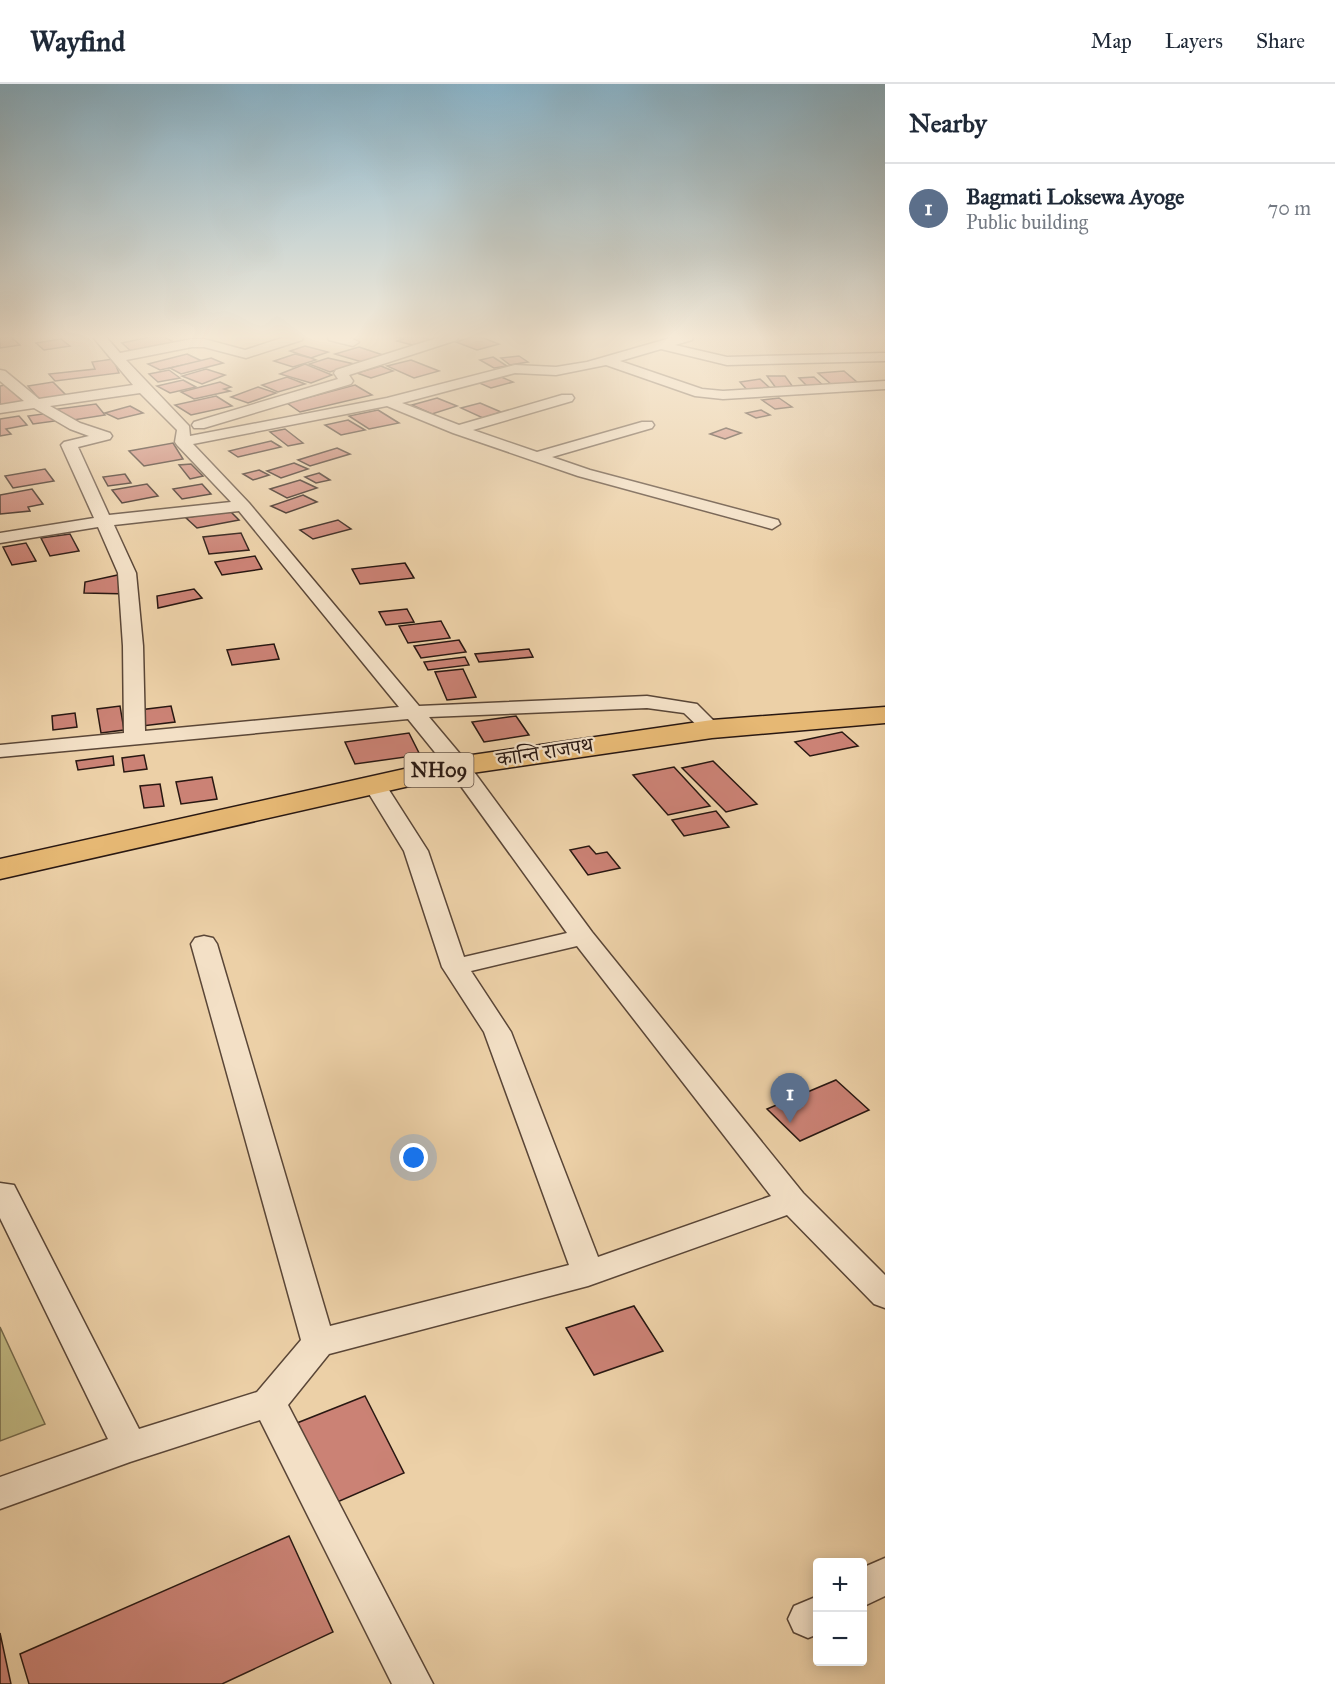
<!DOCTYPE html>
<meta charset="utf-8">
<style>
:root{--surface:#fff;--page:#f2f2f3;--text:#1f2937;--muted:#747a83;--line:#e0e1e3;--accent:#8f2418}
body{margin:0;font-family:"IM FELL Great Primer","Noto Serif Devanagari",serif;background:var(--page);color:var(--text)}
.controls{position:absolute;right:18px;bottom:18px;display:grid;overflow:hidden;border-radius:6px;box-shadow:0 3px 15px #0003}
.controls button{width:54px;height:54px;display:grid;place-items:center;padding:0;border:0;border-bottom:2px solid var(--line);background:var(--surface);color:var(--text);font:30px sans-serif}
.you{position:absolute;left:414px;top:1074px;width:21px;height:21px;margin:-15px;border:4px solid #fff;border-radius:50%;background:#1a73e8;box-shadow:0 0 0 9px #1a73e833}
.badge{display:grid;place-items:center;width:39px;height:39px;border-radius:50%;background:var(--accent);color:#fff;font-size:20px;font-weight:700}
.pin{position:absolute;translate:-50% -50px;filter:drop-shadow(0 2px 3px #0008)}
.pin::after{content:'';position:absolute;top:32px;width:21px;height:18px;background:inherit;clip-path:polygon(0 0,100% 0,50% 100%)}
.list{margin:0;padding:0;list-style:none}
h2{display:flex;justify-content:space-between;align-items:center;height:78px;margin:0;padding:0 24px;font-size:26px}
h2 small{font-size:20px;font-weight:400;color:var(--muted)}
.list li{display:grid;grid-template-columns:39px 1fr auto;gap:18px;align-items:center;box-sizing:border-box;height:90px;padding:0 24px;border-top:2px solid var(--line)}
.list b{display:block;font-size:22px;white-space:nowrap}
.list p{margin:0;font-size:20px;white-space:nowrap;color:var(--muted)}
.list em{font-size:20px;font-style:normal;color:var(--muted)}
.map{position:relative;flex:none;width:885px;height:1600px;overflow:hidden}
header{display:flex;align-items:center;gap:36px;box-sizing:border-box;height:84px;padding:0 30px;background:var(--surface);border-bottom:2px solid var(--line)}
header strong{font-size:28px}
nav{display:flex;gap:33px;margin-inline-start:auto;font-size:21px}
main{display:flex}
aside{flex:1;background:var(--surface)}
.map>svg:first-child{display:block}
</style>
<header>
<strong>Wayfind</strong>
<nav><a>Map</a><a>Layers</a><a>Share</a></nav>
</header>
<main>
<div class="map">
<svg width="885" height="1600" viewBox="0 0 885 1600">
<rect width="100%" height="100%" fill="#ecd0a7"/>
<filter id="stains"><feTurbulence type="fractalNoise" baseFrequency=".00333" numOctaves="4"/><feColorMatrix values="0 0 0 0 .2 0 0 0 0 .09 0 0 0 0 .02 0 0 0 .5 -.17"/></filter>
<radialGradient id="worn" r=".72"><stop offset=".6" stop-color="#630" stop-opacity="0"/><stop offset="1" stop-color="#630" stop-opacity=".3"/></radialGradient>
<!-- green -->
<path fill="#c0b882" stroke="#74684a" stroke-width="1.5" d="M 0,1243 L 45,1340 L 0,1357 Z"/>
<!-- building -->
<g fill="#cb8275" stroke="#291812" stroke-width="1.5">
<path d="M 0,253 L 11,253 L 20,261 L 0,264 Z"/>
<path d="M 150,253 L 164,253 L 176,259 L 133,269 L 122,259 Z"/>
<path d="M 395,253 L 421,253 L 432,256 L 416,262 L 397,257 L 404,255 Z"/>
<path d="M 471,253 L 481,253 L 499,260 L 477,266 L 456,258 Z"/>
<path d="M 61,255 L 70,262 L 44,266 L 36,259 Z"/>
<path d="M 305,262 L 328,268 L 311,274 L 290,267 Z"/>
<path d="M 359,263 L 383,271 L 362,278 L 335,270 Z"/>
<path d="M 187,270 L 202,277 L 160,286 L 148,280 Z"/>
<path d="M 295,270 L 311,274 L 316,276 L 293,283 L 274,277 Z"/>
<path d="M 519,272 L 528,278 L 510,281 L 501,274 Z"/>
<path d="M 493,273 L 507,282 L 494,284 L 480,276 Z"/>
<path d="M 211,274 L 223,279 L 181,290 L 170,284 Z"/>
<path d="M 328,274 L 354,280 L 330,288 L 309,280 Z"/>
<path d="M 113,275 L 119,289 L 55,297 L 49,290 L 95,285 L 92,278 Z"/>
<path d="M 411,276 L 439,287 L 414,294 L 387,282 Z"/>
<path d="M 305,280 L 332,291 L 311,299 L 280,290 Z"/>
<path d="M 381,282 L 393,287 L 371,294 L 357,289 Z"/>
<path d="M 206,285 L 225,291 L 202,300 L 182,292 Z"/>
<path d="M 169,286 L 180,294 L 158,298 L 149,290 Z"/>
<path d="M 844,287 L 858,299 L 832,301 L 818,289 Z"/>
<path d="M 499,292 L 513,298 L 491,304 L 477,298 Z"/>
<path d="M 767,292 L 785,292 L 793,303 L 776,304 Z"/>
<path d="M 287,293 L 305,300 L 278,308 L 262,301 Z"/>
<path d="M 814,293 L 825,303 L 809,304 L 799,294 Z"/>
<path d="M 760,295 L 771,305 L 748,307 L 740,298 Z"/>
<path d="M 183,296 L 196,303 L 170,309 L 157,302 Z"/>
<path d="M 53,298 L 66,311 L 40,316 L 28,302 Z"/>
<path d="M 220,298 L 231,303 L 224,305 L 230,307 L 194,315 L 181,308 Z"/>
<path d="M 10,300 L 24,318 L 0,322 L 0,302 Z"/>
<path d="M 355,301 L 372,311 L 300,328 L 287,319 Z"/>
<path d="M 258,303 L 276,309 L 248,319 L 231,313 Z"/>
<path d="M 216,312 L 232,322 L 191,331 L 175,321 Z"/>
<path d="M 437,314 L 457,322 L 432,330 L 412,321 Z"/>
<path d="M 779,314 L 792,323 L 775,325 L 762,316 Z"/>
<path d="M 480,319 L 501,328 L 483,334 L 461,324 Z"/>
<path d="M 96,320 L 105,331 L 67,337 L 58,325 Z"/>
<path d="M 130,322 L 143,329 L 118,335 L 105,329 Z"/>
<path d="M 378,326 L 399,339 L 369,345 L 349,332 Z"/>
<path d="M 761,326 L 770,331 L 756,334 L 746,329 Z"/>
<path d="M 50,329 L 55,337 L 33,340 L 28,332 Z"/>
<path d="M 19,332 L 27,341 L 6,345 L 11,350 L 0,352 L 0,335 Z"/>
<path d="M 348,336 L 365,346 L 341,351 L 325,341 Z"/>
<path d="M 726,344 L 741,349 L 725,355 L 710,350 Z"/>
<path d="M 285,345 L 303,359 L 288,362 L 270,348 Z"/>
<path d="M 271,357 L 281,363 L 238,373 L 229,367 Z"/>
<path d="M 173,359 L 183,375 L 144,382 L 129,367 Z"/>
<path d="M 337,364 L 350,370 L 310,382 L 298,376 Z"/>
<path d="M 294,379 L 308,385 L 281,394 L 267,387 Z"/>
<path d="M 191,380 L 203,392 L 190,395 L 179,381 Z"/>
<path d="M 45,385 L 54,397 L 13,404 L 5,392 Z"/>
<path d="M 259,386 L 269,391 L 253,396 L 243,390 Z"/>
<path d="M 319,389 L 330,396 L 316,399 L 305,393 Z"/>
<path d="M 125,390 L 131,399 L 108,402 L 103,393 Z"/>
<path d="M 300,396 L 317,404 L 287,414 L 270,405 Z"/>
<path d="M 147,400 L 158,412 L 122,419 L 112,406 Z"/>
<path d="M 202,400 L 211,410 L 182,415 L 173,405 Z"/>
<path d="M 32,405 L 43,420 L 28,423 L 30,427 L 0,430 L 0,411 Z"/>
<path d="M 303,411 L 317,418 L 286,429 L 271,422 Z"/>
<path d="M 228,425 L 239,436 L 197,444 L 186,434 Z"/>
<path d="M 338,436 L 351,445 L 313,455 L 300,446 Z"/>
<path d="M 241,449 L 249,466 L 209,470 L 203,453 Z"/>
<path d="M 70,450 L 79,467 L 50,472 L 41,454 Z"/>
<path d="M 26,459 L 36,477 L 12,481 L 3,463 Z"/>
<path d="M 255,472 L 262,485 L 222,491 L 215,478 Z"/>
<path d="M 405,479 L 414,494 L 360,500 L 352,485 Z"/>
<path d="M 127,489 L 130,510 L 84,509 L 85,498 Z"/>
<path d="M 194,505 L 202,514 L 158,524 L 157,512 Z"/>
<path d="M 407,525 L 414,538 L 386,541 L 379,528 Z"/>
<path d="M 441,537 L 450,554 L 408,559 L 399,542 Z"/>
<path d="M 459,556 L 466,568 L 421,574 L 414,562 Z"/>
<path d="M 274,560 L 279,575 L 232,581 L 227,566 Z"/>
<path d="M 529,565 L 533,573 L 479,578 L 475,570 Z"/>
<path d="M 465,573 L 469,581 L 428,586 L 424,578 Z"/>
<path d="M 463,585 L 476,613 L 447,616 L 435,588 Z"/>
<path d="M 120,622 L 124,646 L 101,649 L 97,625 Z"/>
<path d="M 171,622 L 175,638 L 142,642 L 139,626 Z"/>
<path d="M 75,629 L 77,643 L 53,646 L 52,632 Z"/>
<path d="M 516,632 L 529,651 L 484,658 L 472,638 Z"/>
<path d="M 842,648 L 858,662 L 810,672 L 795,658 Z"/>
<path d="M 409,649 L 420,671 L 355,680 L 345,658 Z"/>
<path d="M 144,671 L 147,685 L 124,688 L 122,674 Z"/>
<path d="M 113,672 L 114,681 L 78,686 L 76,677 Z"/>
<path d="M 713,677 L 757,720 L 726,728 L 682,684 Z"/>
<path d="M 674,683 L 710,722 L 668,731 L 633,691 Z"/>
<path d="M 212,693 L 217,715 L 181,720 L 176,698 Z"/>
<path d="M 160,700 L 164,722 L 144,724 L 140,702 Z"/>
<path d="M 716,727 L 729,743 L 684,752 L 672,736 Z"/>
<path d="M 589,762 L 596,770 L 607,768 L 620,784 L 588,791 L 570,766 Z"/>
<path d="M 836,996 L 869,1026 L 800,1057 L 767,1025 Z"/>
<path d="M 634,1222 L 663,1267 L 594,1291 L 566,1244 Z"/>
<path d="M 365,1312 L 404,1389 L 335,1419 L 297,1339 Z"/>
<path d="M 289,1452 L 333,1548 L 222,1600 L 29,1600 L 20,1570 Z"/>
<path d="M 0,1549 L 11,1600 L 0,1600 Z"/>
</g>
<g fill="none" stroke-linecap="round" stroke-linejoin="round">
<defs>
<g id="street">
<path d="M 93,253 L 106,253 L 120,269 L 192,255 L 204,255 L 245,266 L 285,253 L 303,253 L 302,256 L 246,274 L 204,263 L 192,263 L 126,276 L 189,342 L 190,352 L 387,314 L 515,281 L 556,283 L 587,278 L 674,253 L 693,253 L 692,256 L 675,261 L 727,273 L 885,269 L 885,277 L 727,281 L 661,265 L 620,277 L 702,305 L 723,307 L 885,297 L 885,305 L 723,315 L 695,312 L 606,281 L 556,291 L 515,289 L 402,319 L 459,341 L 562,311 L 572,311 L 574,314 L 572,317 L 473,346 L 537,368 L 642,338 L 652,338 L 654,341 L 652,344 L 552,373 L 590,386 L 778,436 L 780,440 L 772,445 L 578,392 L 453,349 L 387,322 L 193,360 L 249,419 L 419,622 L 647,612 L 697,620 L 722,645 L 719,649 L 712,651 L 705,649 L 684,629 L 647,624 L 429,633 L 466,677 L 592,848 L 803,1109 L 885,1191 L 885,1224 L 874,1220 L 787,1131 L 588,1202 L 329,1270 L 288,1321 L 433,1600 L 392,1600 L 260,1336 L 130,1378 L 0,1425 L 0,1393 L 108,1355 L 0,1134 L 0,1099 L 14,1101 L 139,1345 L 257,1308 L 301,1256 L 191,860 L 195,854 L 204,852 L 213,854 L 217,860 L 330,1242 L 569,1181 L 484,948 L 442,883 L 404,767 L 363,700 L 366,695 L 374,693 L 382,695 L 428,767 L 464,873 L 567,849 L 450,687 L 408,635 L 0,673 L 0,661 L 124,649 L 123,562 L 118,489 L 98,443 L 0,459 L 0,449 L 94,434 L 61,361 L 64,358 L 89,352 L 70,345 L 34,324 L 0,329 L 0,321 L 24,317 L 0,297 L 0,286 L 5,287 L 39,315 L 133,301 ZM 140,309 L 177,346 L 175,358 L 177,361 L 231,418 L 109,431 L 78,363 L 110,355 L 112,352 L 110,349 L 80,339 L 50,322 ZM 239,427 L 399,623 L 145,647 L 143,562 L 136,489 L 114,441 ZM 577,862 L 771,1112 L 598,1173 L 511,948 L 471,887 Z"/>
<path d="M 328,253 L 348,253 L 359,258 L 353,262 L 329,256 Z"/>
<path d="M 440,253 L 458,253 L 457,256 L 349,291 L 353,297 L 351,300 L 204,344 L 194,344 L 192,341 L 194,338 L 338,295 L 334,289 L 336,286 Z"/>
<path d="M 885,1474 L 885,1512 L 862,1523 L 862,1484 Z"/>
<path d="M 818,1512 L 818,1550 L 808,1554 L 794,1548 L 788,1535 L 794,1522 Z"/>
</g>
<path id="primary" d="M 885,623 L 885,639 L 712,654 L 458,691 L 0,795 L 0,775 L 458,673 L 712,636 Z"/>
</defs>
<!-- street casing -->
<use href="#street" stroke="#5a4637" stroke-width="3"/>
<!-- primary casing -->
<use href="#primary" stroke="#291812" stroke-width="3"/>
<!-- street -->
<use href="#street" fill="#f3e0c6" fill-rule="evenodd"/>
<!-- primary -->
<use href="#primary" fill="#e6b874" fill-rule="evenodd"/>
</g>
<!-- sky -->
<linearGradient id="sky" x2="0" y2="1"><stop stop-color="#89b5cc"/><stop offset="0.53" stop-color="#f6ead7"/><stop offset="1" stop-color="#f6ead7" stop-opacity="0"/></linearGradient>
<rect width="885" height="477" fill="url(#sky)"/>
<g text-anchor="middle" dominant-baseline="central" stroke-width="4.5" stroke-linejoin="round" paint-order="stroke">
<!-- shield labels -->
<rect fill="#f3e0c6" stroke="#665448" stroke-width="1.5" x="404.5" y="669" width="69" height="34" rx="4.5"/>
<g font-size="20" font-weight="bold" fill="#291812">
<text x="439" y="686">NH09</text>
</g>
<!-- street labels -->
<g font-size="21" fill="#291812" stroke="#f3e0c6">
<text transform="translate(545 668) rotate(-9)">कान्ति राजपथ</text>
</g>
</g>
<rect width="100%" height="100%" filter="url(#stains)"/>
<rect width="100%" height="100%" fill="url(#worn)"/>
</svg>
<div class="controls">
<button>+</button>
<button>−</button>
</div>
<div class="you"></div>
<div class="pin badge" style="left:790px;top:1039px;background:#5c6f8a">1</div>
</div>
<aside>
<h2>Nearby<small></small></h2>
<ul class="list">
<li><span class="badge" style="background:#5c6f8a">1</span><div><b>Bagmati Loksewa Ayoge</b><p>Public building</p></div><em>70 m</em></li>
</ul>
</aside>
</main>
